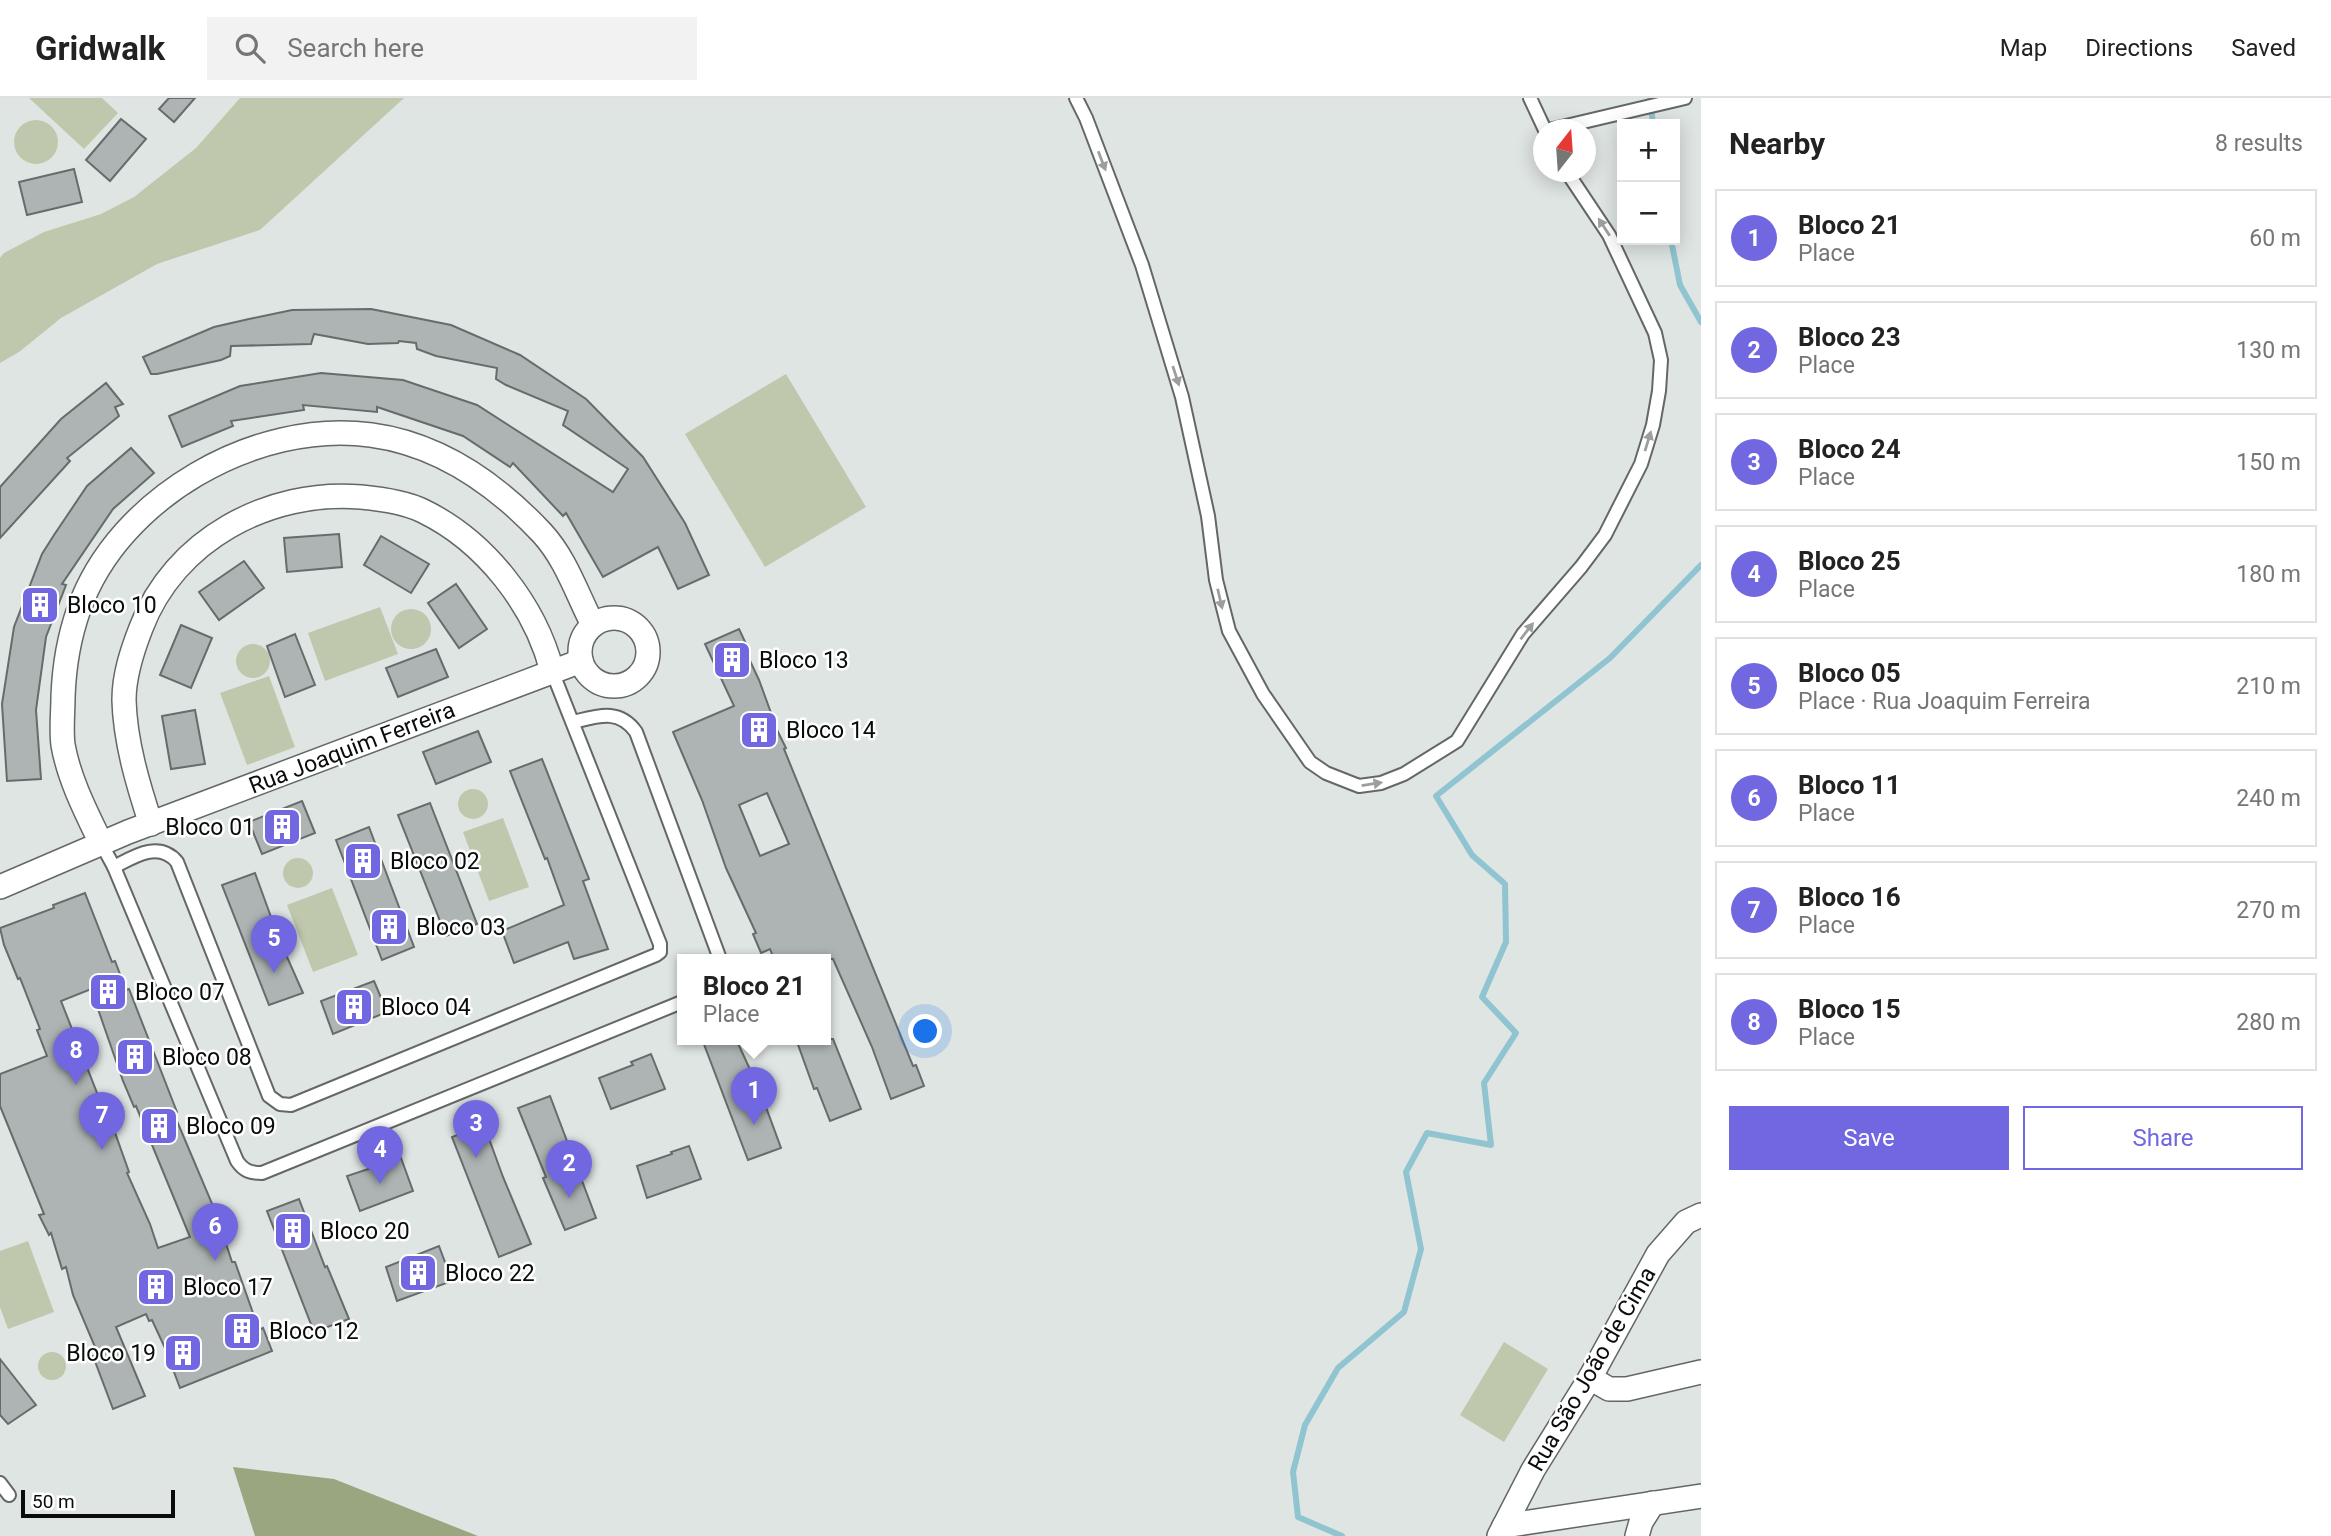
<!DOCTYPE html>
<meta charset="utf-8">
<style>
:root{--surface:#fff;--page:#f2f2f2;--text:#222;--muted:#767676;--line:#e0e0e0;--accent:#7067e1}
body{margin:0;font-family:Roboto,sans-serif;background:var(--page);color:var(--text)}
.controls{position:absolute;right:21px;top:21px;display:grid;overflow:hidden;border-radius:0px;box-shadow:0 4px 18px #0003}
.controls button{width:63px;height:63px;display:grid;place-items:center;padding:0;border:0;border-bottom:2px solid var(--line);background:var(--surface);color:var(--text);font:35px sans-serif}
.compass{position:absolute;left:1533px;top:21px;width:63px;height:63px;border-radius:50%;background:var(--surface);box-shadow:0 4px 18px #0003;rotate:17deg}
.scale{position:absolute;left:21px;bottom:18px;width:154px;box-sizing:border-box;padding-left:7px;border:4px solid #0a0c0b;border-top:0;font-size:19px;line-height:24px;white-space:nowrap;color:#0a0c0b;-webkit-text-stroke:5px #fff;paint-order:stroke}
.you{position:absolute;left:926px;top:934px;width:24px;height:24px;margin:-18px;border:5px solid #fff;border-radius:50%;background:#1a73e8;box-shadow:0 0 0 10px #1a73e833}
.badge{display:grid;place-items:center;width:46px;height:46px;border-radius:50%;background:var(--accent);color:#fff;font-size:23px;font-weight:700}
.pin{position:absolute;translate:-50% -58px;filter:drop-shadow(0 2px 4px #0008)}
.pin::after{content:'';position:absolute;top:37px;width:24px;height:21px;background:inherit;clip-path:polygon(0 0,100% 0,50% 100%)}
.popup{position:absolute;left:677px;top:856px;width:154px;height:91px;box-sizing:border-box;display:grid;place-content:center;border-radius:0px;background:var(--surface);filter:drop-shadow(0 2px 5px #0005);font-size:23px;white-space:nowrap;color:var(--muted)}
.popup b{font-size:26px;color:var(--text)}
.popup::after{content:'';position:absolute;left:50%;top:100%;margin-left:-14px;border:14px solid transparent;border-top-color:var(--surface)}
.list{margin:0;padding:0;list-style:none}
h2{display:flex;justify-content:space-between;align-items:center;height:91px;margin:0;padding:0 28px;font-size:30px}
h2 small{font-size:23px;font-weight:400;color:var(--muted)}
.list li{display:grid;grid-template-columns:46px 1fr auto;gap:21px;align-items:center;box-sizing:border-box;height:98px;margin:0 14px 14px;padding:0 14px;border:2px solid var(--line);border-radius:0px}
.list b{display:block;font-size:26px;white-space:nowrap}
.list p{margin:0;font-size:23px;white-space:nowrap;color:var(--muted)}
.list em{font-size:23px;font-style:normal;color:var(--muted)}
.actions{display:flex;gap:14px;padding:21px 28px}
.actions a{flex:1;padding:16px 0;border:2px solid var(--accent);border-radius:0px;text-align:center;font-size:24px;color:var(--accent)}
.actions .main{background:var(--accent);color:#fff}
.icon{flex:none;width:38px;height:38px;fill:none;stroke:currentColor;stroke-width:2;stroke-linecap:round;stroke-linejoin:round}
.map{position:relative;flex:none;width:1701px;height:1438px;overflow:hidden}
header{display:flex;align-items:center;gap:42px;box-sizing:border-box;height:98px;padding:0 35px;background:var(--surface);border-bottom:2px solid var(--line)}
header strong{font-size:33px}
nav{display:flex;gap:38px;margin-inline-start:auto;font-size:24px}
.search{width:490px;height:63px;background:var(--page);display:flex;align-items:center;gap:18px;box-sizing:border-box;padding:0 24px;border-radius:0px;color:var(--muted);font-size:26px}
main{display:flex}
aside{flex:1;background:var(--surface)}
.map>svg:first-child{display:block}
</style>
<header>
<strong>Gridwalk</strong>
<div class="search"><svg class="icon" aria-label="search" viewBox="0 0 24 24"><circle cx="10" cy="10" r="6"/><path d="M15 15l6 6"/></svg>Search here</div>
<nav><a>Map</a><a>Directions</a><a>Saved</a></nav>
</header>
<main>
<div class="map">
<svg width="1701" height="1438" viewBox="0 0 1701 1438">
<rect width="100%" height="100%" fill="#dfe5e3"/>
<!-- green -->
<g fill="#bfc8ad">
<path d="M 29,0 L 102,0 L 118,15 L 84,51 Z"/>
<path d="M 240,0 L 404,0 L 260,132 L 157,166 L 61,220 L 19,254 L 0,265 L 0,160 L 4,155 L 44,134 L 101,116 L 134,99 L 196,50 Z"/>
<circle cx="36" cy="44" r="22"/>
<path d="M 786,276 L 866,409 L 765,469 L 685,336 Z"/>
<path d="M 380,509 L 398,556 L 325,583 L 308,535 Z"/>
<circle cx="411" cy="531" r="20"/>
<circle cx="253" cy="563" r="17"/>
<path d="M 269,578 L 295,649 L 247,667 L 220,595 Z"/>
<circle cx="473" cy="706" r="15"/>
<path d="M 503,720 L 529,789 L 489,803 L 463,734 Z"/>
<circle cx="298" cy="775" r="15"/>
<path d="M 332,790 L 358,857 L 313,874 L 287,807 Z"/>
<path d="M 28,1143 L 54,1214 L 8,1231 L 0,1209 L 0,1153 Z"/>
<path d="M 1504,1244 L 1548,1271 L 1504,1344 L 1460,1317 Z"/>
<circle cx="52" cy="1268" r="14"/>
</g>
<!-- forest -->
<path fill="#9aa67f" d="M 233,1369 L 334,1381 L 478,1438 L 255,1438 Z"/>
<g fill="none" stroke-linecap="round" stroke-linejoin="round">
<!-- stream -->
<g stroke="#90c4d1" stroke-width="6">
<path d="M 1650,0 L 1653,26"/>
<path d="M 1671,142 L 1680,187 L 1701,224"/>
<path d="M 1342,1438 L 1298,1419 L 1293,1374 L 1305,1327 L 1338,1270 L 1404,1214 L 1421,1151 L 1406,1074 L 1427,1035 L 1491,1047 L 1484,985 L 1516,935 L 1482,899 L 1506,844 L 1505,786 L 1472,757 L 1436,698 L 1610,560 L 1701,467"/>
</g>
</g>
<!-- building -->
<g fill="#aeb4b4" stroke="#666c6c" stroke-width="2" fill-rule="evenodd">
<path d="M 169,0 L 195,0 L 174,24 L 159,11 Z"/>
<path d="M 121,21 L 146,41 L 110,83 L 86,62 Z"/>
<path d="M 74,71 L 82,104 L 27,117 L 19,84 Z"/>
<path d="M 371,211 L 451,227 L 520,257 L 586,301 L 643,359 L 685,425 L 709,477 L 678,491 L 658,449 L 603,479 L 566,415 L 563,418 L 513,365 L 510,369 L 463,338 L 377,309 L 377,314 L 303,307 L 304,312 L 231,323 L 233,328 L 182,349 L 169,318 L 240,288 L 321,275 L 403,282 L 477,307 L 613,394 L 628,371 L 563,327 L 568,313 L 506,287 L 496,281 L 497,270 L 436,258 L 417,251 L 416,245 L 399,243 L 398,245 L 368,246 L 314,236 L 311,246 L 231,248 L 230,258 L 221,262 L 157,276 L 151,276 L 143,259 L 214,229 L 249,221 L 292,212 Z"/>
<path d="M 106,285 L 123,306 L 115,309 L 119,318 L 67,360 L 70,363 L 0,440 L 0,389 L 61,321 Z"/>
<path d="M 131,350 L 154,375 L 113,411 L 62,486 L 66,487 L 46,539 L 36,612 L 41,681 L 7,683 L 2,606 L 14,529 L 42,456 L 54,437 L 87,388 Z"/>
<path d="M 339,436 L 342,469 L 287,474 L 284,440 Z"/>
<path d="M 381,438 L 429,466 L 411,495 L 364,467 Z"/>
<path d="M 244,463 L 264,490 L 219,522 L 199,494 Z"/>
<path d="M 456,486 L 487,531 L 459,550 L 428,505 Z"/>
<path d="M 181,527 L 212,540 L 191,590 L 160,577 Z"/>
<path d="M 739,531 L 747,548 L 744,550 L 759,582 L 778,634 L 786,650 L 784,651 L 913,968 L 916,967 L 924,988 L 891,1001 L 872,949 L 833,861 L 774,861 L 770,851 L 761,855 L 753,836 L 756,835 L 726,770 L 702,702 L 673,634 L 734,608 L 705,546 ZM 767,695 L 789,746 L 760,758 L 739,707 Z"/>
<path d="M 295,536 L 315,587 L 285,599 L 267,548 Z"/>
<path d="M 436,551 L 448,579 L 398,599 L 386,570 Z"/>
<path d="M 195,612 L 205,666 L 171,671 L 162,618 Z"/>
<path d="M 478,633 L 491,664 L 436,686 L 423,654 Z"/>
<path d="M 542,661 L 589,781 L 583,783 L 608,851 L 574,861 L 568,844 L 514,865 L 502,833 L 564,807 L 547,760 L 545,761 L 510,673 Z"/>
<path d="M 302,703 L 315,735 L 262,756 L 249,724 Z"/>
<path d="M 430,705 L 477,826 L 446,838 L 398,717 Z"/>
<path d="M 369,729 L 414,849 L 382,862 L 336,742 Z"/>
<path d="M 255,775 L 279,841 L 303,895 L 269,907 L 222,787 Z"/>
<path d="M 85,795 L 112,864 L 115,863 L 126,892 L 129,891 L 177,1014 L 174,1016 L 216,1115 L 232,1164 L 235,1164 L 259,1232 L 263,1230 L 272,1253 L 180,1290 L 165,1250 L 152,1222 L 149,1223 L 146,1216 L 116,1229 L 145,1298 L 113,1311 L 93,1258 L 98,1256 L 73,1197 L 66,1169 L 62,1171 L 51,1135 L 49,1137 L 39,1117 L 44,1116 L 0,1008 L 0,976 L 47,958 L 37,932 L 40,931 L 20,880 L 18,881 L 4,847 L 0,830 L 54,810 L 53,807 ZM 91,891 L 123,983 L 134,1009 L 136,1008 L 190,1139 L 158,1150 L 150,1126 L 127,1075 L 129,1074 L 114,1032 L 112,1033 L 61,903 Z"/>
<path d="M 374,883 L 387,914 L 333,936 L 321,903 Z"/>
<path d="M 702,941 L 736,941 L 760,993 L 781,1050 L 748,1062 Z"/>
<path d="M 796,941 L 833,941 L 861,1011 L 830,1023 L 817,990 L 814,991 Z"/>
<path d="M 651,956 L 665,991 L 611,1011 L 599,980 L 633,967 L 631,964 Z"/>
<path d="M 550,998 L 596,1120 L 565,1132 L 543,1080 L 546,1079 L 518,1010 Z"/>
<path d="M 484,1027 L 503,1079 L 531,1146 L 499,1159 L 452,1039 Z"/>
<path d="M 689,1048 L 701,1081 L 647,1100 L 637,1068 L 672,1056 L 671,1054 Z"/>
<path d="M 401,1060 L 413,1093 L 360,1113 L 347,1078 Z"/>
<path d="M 299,1101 L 325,1169 L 327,1168 L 349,1221 L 314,1234 L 267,1113 Z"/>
<path d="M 439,1148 L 452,1183 L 397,1203 L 386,1169 Z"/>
<path d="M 0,1261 L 36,1307 L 8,1326 L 0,1317 Z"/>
</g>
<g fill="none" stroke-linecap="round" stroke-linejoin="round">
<defs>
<g id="lane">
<path d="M 1076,0 L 1086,20 L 1142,167 L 1182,299 L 1208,418 L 1216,482 L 1229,533 L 1263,596 L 1310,664 L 1326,675 L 1359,688 L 1381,685 L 1404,676 L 1457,643 L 1523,536 L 1581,469 L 1605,437 L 1641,366 L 1653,327 L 1659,293 L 1661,262 L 1655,235 L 1609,137 L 1567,74"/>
<path d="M 1530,0 L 1545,32"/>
<path d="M 1549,32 L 1685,0"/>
<path d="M 573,624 C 598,618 619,610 636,634 L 720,861"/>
<path d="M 101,745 L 114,769 L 237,1063 C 244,1073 250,1075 262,1075 L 682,904"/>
<path d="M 114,769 C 133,759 159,742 177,764 L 269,998 L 280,1006 L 291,1007 L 656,857 L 660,854 L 660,846 L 552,573"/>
<path d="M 0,1385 L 9,1397"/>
</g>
<g id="street">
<circle cx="614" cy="554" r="34"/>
<path d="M 151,726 C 138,687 125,643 124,602 C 124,577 132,553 141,530 C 174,442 269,391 361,399 C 382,401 405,404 423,413 C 485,443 535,507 552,573"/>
<path d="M 101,745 C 86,714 69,681 63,647 C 61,631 63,615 63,599 C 64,570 69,539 79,511 C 118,400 256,321 371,337 C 438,346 496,386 542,435 C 566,461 577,496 593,527"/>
<path d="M 0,789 L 128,734 L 581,563"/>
<path d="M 1590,1280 L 1609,1291 L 1627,1291 L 1701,1274"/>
<path d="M 1504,1428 L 1701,1398"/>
<path d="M 1499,1438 L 1533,1372 L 1590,1280 L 1658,1156 L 1686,1124 L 1701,1117"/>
<path d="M 1637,1438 L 1641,1424 L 1653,1405"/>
</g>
</defs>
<!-- lane casing -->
<use href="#lane" stroke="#636866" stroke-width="16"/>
<!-- street casing -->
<use href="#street" stroke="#636866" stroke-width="26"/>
<!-- lane -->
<use href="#lane" stroke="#fff" stroke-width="12"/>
<!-- street -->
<use href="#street" stroke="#fff" stroke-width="23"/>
</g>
<!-- one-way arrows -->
<defs><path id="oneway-solid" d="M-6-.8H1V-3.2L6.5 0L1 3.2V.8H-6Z" transform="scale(1.75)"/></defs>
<g fill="#9d9e9d">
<use href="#oneway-solid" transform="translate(1102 63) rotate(69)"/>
<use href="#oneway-solid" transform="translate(1604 129) rotate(-123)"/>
<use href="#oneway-solid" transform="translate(1176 278) rotate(72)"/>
<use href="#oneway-solid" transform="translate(1648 343) rotate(-73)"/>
<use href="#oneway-solid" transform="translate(1220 501) rotate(77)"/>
<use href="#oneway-solid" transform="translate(1527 533) rotate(-52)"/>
<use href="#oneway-solid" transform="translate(1372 686) rotate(-9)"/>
</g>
<!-- icons -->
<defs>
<symbol id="building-square" viewBox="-11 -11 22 22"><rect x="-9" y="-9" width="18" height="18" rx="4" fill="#7067e1" stroke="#fff"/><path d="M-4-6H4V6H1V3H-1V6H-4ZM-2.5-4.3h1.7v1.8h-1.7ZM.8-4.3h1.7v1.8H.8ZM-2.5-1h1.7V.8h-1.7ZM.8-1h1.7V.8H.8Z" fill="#fff"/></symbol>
</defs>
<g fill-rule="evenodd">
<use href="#building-square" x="18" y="485" width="44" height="44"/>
<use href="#building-square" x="710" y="540" width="44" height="44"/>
<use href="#building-square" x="737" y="610" width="44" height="44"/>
<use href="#building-square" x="260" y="707" width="44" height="44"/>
<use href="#building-square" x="341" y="741" width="44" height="44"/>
<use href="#building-square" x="367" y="807" width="44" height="44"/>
<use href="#building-square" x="86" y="872" width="44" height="44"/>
<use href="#building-square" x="332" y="887" width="44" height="44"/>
<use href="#building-square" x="113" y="937" width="44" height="44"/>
<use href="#building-square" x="137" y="1006" width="44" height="44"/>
<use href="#building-square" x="271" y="1111" width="44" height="44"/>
<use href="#building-square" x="396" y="1153" width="44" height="44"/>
<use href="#building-square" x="134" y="1167" width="44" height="44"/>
<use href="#building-square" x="220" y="1211" width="44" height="44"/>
<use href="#building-square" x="161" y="1233" width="44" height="44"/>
</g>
<g text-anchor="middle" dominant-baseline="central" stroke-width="5" stroke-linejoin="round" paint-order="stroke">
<!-- poi labels -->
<g font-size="23" fill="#0a0c0b" stroke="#fff" text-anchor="start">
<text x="67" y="507">Bloco 10</text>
<text x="759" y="562">Bloco 13</text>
<text x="786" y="632">Bloco 14</text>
<text x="255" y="729" text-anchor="end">Bloco 01</text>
<text x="390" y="763">Bloco 02</text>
<text x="416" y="829">Bloco 03</text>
<text x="135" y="894">Bloco 07</text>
<text x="381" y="909">Bloco 04</text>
<text x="162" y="959">Bloco 08</text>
<text x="186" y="1028">Bloco 09</text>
<text x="320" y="1133">Bloco 20</text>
<text x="445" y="1175">Bloco 22</text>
<text x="183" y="1189">Bloco 17</text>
<text x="269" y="1233">Bloco 12</text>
<text x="156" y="1255" text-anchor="end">Bloco 19</text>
</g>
<!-- street labels -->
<g font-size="23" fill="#0a0c0b" stroke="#fff">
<text transform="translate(352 650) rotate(-21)">Rua Joaquim Ferreira</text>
<text transform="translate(1592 1271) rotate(-60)">Rua São João de Cima</text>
</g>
</g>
</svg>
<div class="controls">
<button>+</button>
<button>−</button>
</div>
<svg class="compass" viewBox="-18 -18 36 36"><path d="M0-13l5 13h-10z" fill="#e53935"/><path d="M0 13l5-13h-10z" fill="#767676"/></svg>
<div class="scale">50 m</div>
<div class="you"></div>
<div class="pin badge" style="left:754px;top:1027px">1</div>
<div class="popup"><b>Bloco 21</b>Place</div>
<div class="pin badge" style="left:569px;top:1100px">2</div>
<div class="pin badge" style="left:476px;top:1060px">3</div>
<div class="pin badge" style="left:380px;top:1086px">4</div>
<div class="pin badge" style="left:274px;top:875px">5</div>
<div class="pin badge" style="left:215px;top:1163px">6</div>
<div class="pin badge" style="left:102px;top:1052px">7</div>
<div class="pin badge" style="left:76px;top:987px">8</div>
</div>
<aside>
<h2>Nearby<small>8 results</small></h2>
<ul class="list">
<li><span class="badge">1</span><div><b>Bloco 21</b><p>Place</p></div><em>60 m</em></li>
<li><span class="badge">2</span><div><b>Bloco 23</b><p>Place</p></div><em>130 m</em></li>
<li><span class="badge">3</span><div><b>Bloco 24</b><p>Place</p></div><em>150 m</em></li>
<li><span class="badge">4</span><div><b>Bloco 25</b><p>Place</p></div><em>180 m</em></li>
<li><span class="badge">5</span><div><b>Bloco 05</b><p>Place · Rua Joaquim Ferreira</p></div><em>210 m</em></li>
<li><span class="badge">6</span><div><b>Bloco 11</b><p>Place</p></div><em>240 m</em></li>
<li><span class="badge">7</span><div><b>Bloco 16</b><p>Place</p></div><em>270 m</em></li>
<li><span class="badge">8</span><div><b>Bloco 15</b><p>Place</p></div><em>280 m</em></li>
</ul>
<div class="actions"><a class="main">Save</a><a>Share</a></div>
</aside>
</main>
